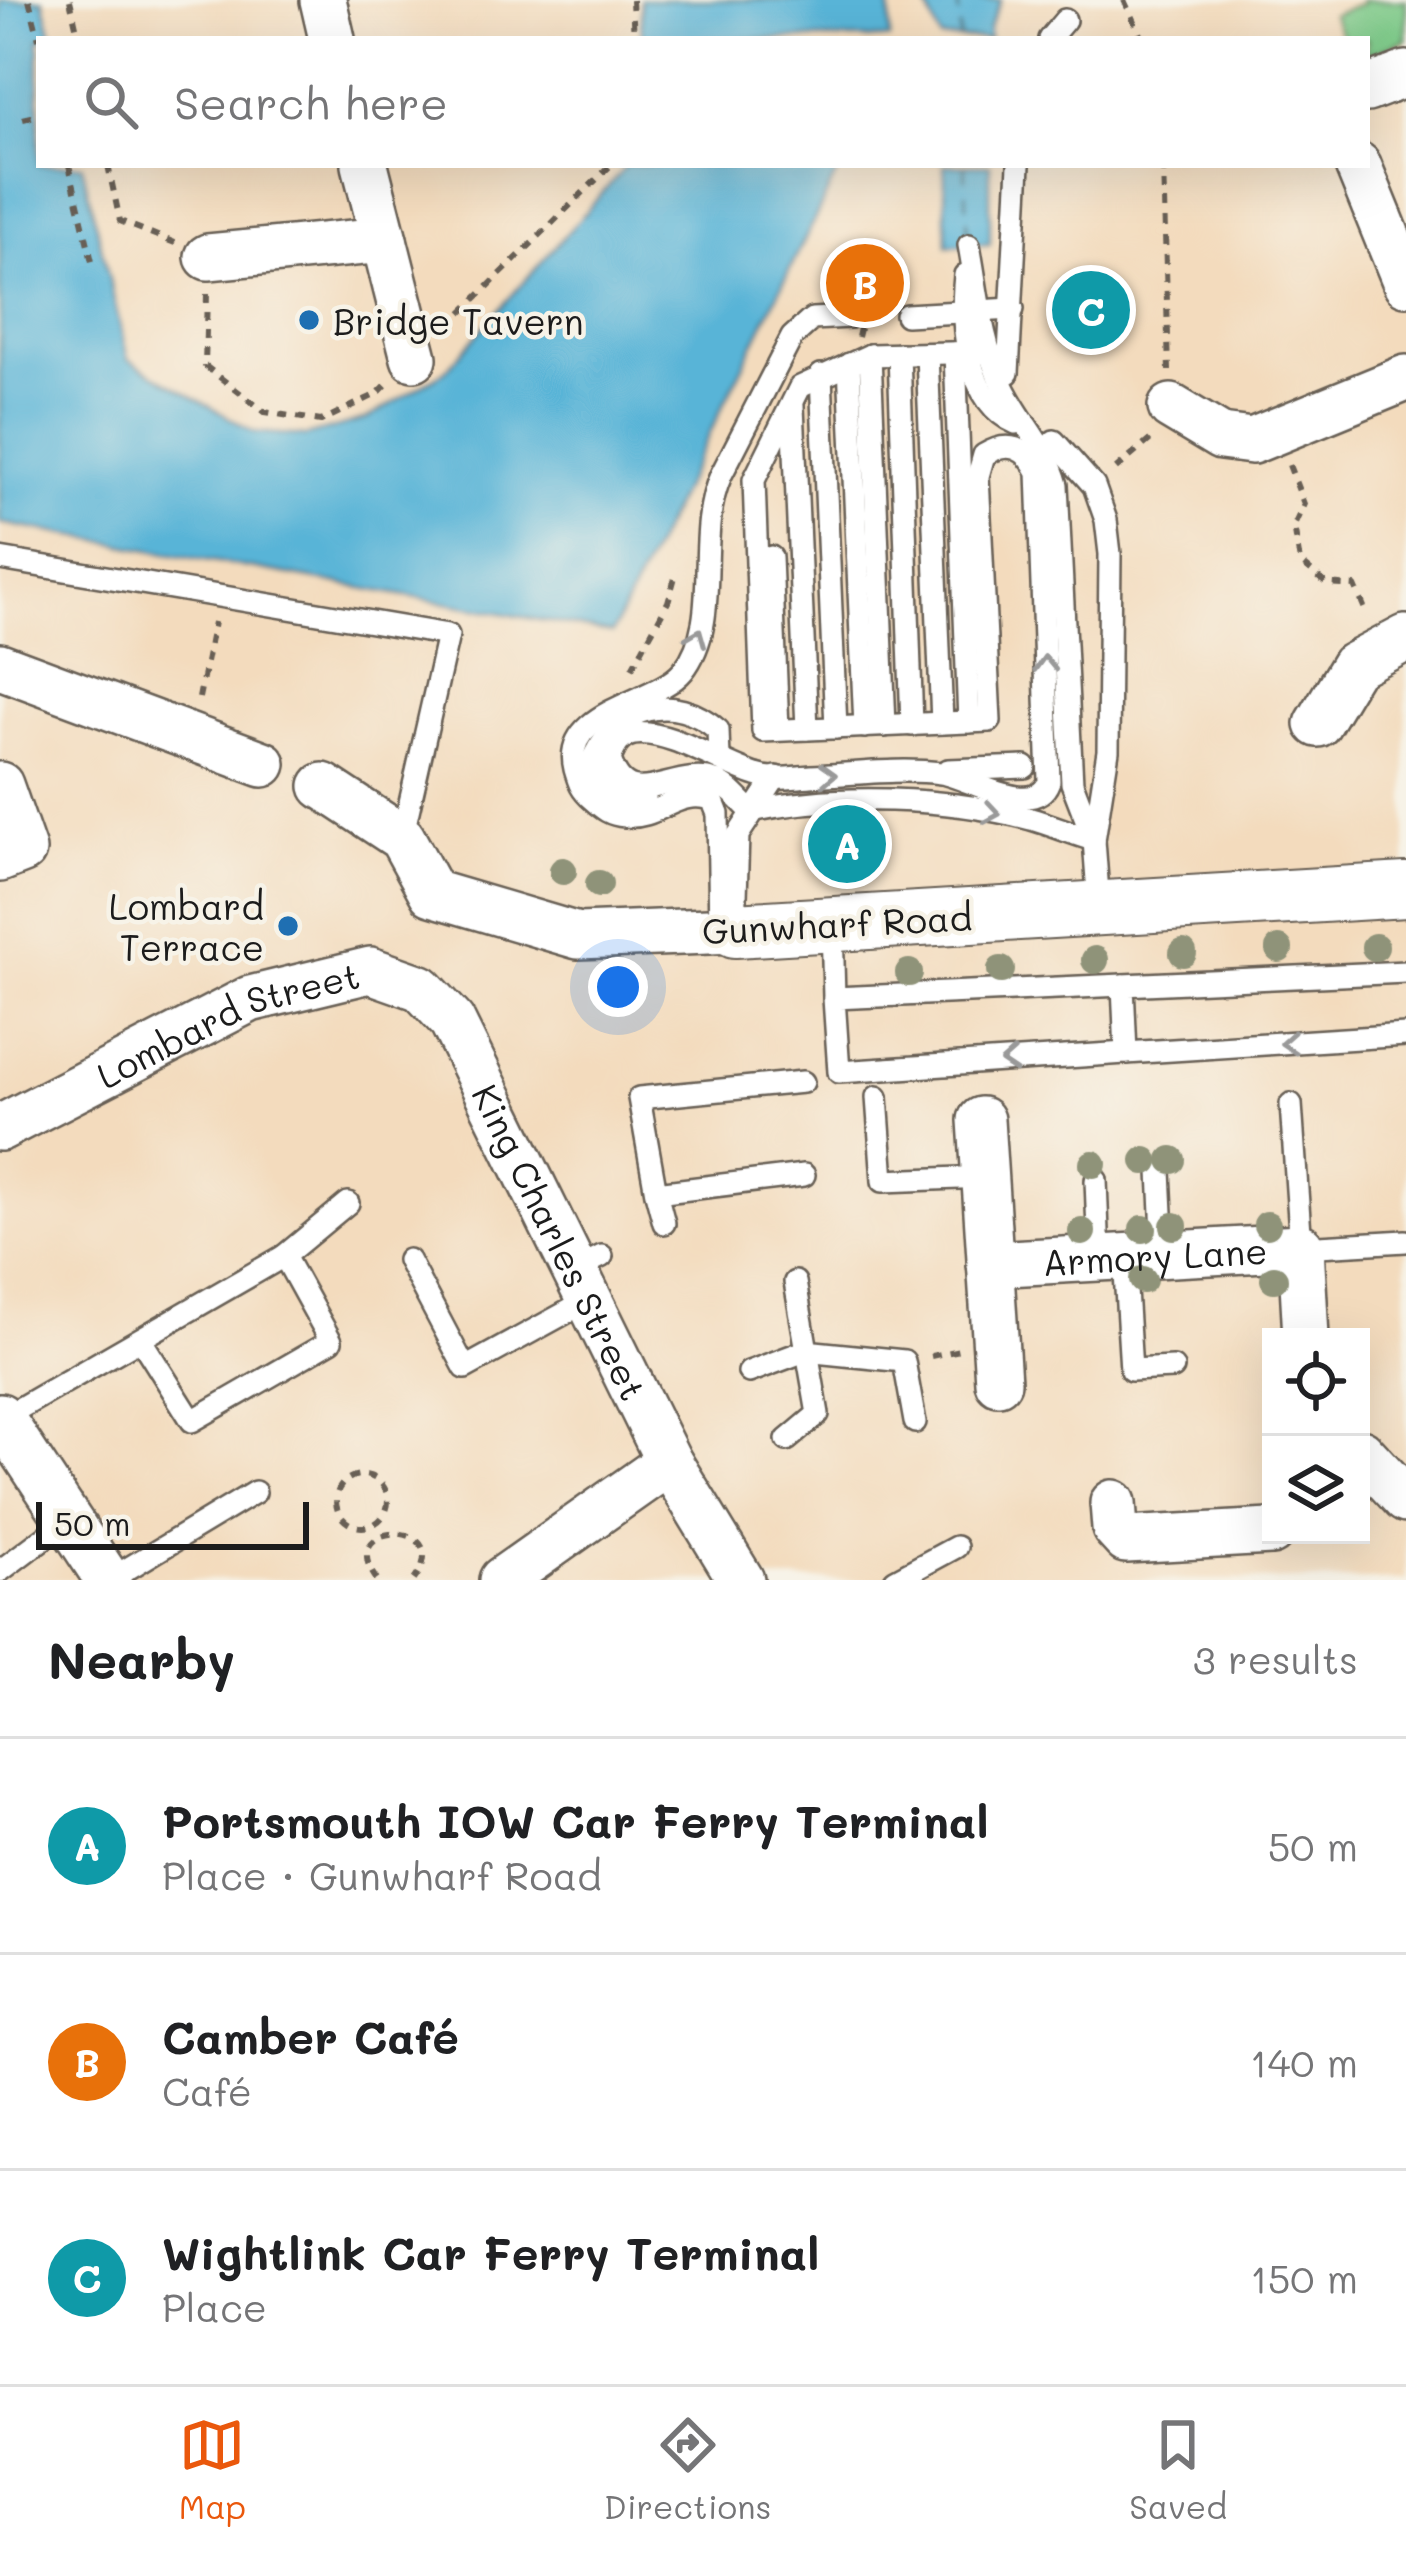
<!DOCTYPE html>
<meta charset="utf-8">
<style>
:root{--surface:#fff;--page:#f6f6f6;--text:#202124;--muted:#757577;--line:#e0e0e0;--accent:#ea580c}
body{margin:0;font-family:Mali,sans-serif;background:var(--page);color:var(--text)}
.controls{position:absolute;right:36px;bottom:36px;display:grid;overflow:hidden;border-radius:0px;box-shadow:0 12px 48px #0002}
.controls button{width:108px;height:108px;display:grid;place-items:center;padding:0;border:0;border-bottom:3px solid var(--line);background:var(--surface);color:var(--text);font:60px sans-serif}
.scale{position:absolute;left:36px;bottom:30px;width:273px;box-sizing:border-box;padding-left:12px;border:6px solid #1c1c1c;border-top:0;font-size:33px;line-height:42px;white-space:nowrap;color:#1c1c1c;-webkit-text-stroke:9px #f7f3e8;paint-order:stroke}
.you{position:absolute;left:618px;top:987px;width:42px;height:42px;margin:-30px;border:9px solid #fff;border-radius:50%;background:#1a73e8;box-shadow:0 0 0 18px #1a73e833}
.badge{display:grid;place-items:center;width:78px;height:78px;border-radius:50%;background:var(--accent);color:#fff;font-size:39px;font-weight:700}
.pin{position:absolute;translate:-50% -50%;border:6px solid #fff;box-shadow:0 3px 12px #0006}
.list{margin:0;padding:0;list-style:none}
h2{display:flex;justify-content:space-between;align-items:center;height:156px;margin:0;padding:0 48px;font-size:51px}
h2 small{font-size:39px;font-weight:400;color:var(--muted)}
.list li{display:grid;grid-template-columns:78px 1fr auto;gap:36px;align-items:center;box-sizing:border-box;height:216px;padding:0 48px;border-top:3px solid var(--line)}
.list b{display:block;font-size:45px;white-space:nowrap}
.list p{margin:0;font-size:39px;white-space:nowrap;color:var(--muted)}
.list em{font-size:39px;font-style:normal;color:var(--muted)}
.icon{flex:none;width:66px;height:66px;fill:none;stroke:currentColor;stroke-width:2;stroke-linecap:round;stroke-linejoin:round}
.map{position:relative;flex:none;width:1406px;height:1580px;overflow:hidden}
.search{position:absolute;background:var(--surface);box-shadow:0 12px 48px #0002;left:36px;right:36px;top:36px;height:132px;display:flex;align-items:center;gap:30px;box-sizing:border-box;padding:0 42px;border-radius:0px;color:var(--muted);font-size:45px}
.sheet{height:804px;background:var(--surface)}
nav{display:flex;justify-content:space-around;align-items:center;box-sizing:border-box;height:168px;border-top:3px solid var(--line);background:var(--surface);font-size:33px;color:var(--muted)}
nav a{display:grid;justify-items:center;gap:6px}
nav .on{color:var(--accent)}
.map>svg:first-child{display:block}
</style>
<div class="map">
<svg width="1406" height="1580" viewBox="0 0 1406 1580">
<rect width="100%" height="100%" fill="#f7f3e8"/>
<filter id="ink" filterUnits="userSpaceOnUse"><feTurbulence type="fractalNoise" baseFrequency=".00833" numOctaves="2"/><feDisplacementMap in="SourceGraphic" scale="24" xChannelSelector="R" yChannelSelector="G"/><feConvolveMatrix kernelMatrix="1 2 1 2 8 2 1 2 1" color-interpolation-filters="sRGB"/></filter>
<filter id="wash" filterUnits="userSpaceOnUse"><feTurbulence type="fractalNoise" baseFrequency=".004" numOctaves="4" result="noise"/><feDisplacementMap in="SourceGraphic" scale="48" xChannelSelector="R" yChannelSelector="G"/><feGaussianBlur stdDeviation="2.7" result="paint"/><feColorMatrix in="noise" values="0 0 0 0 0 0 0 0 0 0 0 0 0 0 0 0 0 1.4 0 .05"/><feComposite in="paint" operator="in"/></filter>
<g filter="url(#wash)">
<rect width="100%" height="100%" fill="#f3dbbd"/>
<!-- green -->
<path fill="#7cc887" stroke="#4c7252" stroke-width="3" d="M 1361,0 L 1406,0 L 1406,40 L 1367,55 L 1367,39 L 1343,39 L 1332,15 L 1362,4 Z"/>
<!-- water -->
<g fill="#59b4d7" stroke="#3a687a" stroke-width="3">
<path d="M 0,0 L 43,0 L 53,39 L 39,39 L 39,165 L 82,165 L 128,359 L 254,432 L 306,436 L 367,419 L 445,371 L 627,165 L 841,165 L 612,633 L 0,523 Z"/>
<path d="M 640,0 L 901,0 L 890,6 L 890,39 L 642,39 Z"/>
<path d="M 924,0 L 1001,0 L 989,28 L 989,39 L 941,39 Z"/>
<path d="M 944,165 L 990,165 L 990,244 L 947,246 Z"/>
</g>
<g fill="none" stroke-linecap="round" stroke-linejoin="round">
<!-- ferry -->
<g stroke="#345967" stroke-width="3" stroke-dasharray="15 12" stroke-linecap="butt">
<path d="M 958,0 L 960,39"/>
<path d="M 965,165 L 968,237"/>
</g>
</g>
</g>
<g filter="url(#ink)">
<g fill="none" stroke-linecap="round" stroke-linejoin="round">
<defs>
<g id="service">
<path d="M 1049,39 L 1065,20"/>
<path d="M 969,245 C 978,293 981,340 1002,385 C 1018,420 1047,447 1057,485 L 1072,783 L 1094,840"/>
<path d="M 965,275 C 960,321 966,402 1016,423"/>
<path d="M 906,315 L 1013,309"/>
<path d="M 955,353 L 969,722"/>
<path d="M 899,354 L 912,725"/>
<path d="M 927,354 L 942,723"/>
<path d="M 870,355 L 885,726"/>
<path d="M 849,364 L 865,727"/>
<path d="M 1008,373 L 1019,165"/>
<path d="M 821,375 L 836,728"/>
<path d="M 793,406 L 807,729"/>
<path d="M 1054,441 L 1094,486 L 1106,520 L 1110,554 L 1108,751 L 1094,840 L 1099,907"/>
<path d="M 771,557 L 778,730"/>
<path d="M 0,559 L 448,635 L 402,838"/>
<path d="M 948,770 L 1025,767"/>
<path d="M 645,799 C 613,809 598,787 593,758 C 618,706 673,691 718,730 L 719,759"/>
<path d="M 751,811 C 740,801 729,786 715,781 C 674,766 628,819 610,759 C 615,747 619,737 634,734 C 669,729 723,765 756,775 C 773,781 794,777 811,776 C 854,774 899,768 941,773 C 968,777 1035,820 1049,781 L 1038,472 C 1026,447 1008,440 984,455 L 978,476 L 990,721 L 763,731 L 754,480 L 800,387 L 870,355 L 988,352"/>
<path d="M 751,811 C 837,793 946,797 1031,819 C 1052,825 1073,834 1094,840"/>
<path d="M 832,924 L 834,998"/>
<path d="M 735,929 L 738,835 L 776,777"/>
<path d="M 720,930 L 718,814 L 712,799 C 675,788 659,820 625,816 C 610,815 603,809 593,800 C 581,790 579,783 575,769 C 560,710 657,703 683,671 C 724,619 693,538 721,475 L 792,337 L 812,319 L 850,317"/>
<path d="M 1406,972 L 1123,985 L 1126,1053 L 1406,1035"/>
<path d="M 1123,985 L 834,998 L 839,1072 L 1126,1053"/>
<path d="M 803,1082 L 639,1098 L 656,1193 L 804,1175"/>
<path d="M 877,1097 L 883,1181 L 985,1177"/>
<path d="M 1291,1104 L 1301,1247 L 1406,1241"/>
<path d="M 1160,1171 L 1164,1255"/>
<path d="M 1096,1180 L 1099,1258"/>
<path d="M 656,1193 L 664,1223"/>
<path d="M 284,1256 L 348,1203"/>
<path d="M 1124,1257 L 1131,1370 L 1173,1368"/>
<path d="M 408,1260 L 465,1368 L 589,1300"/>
<path d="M 574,1270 L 602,1256"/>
<path d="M 749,1372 L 805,1351 L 904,1361 L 915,1422"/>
<path d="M 1,1419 L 284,1256 L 331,1341 L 192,1421 L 141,1340"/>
<path d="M 787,1440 L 818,1414 L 795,1282"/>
<path d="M 0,1571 L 69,1519"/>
<path d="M 109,1580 L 255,1492"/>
<path d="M 895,1580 L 956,1547"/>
</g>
<g id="minor">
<path d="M 323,0 L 332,39"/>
<path d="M 1367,89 L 1406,74"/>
<path d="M 365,165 L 414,358"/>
<path d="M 1358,165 L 1406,283"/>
<path d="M 208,257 L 384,240"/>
<path d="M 1171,407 L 1221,437 L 1252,441 L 1406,378"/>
<path d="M 0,666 L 263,764"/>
<path d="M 1318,724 L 1353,666 L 1406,638"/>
<path d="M 0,785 L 23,850 L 0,859"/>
<path d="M 323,786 L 402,838 L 432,893 L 578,936 L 735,930"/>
<path d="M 981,1120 L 998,1382"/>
<path id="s1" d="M 0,1128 L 250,999 L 370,970 L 421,988 L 452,1021 L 669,1462 L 741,1580"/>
<path id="s2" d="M 990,1264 L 1301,1247 L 1306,1337"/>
<path d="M 0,1416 L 108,1580"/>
<path d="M 1361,1452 L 1406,1500"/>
<path d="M 1113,1503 L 1115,1528 L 1126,1540 L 1271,1532"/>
<path d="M 502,1580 L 669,1462"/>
</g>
<path id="tertiary" d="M 735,930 L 1406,890"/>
</defs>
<!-- service casing -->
<use href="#service" stroke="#675f54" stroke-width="26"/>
<!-- minor casing -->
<use href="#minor" stroke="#675f54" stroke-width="50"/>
<!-- tertiary casing -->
<use href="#tertiary" stroke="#675f54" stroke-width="58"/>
<!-- path -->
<g stroke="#675f54" stroke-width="6" stroke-dasharray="9 9" stroke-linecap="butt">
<path d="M 29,0 L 39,39"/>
<path d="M 70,0 L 79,39"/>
<path d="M 632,0 L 634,39"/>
<path d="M 1124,0 L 1142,39"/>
<path d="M 23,119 L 39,115"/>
<path d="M 69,165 L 93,266"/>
<path d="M 108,165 L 120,221 L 175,243"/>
<path d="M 1163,165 L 1169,371"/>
<path d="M 207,294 L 205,366 L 265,412 L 321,421 L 377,394 L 387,384"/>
<path d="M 449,325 L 611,165"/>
<path d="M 1289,465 L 1304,504 L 1294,526 L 1300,562 L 1327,584 L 1355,586 L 1367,614"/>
<path d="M 1116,469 L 1151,439"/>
<path d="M 632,668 L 668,602 L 675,577"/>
<path d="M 199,698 L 214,622"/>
<path d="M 931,1356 L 960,1350"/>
<circle cx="362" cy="1501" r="26"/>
<path d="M 377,1580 C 331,1518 460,1518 414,1580"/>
</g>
<!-- service -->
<use href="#service" stroke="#fff" stroke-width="21"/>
<!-- minor -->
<use href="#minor" stroke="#fff" stroke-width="45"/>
<!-- tertiary -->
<use href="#tertiary" stroke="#fff" stroke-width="54"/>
<!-- path-bridge -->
<path stroke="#675f54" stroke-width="6" stroke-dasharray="9 9" stroke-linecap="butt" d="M 858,337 L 865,307"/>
</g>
<!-- trees -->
<g fill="#8f9379">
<circle cx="563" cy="871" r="14"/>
<circle cx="599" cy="884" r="14"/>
<circle cx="1375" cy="947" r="14"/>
<circle cx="1279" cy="949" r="14"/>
<circle cx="1183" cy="953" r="14"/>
<circle cx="1095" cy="960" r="14"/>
<circle cx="1001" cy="970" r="14"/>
<circle cx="909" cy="973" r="14"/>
<circle cx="1172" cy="1160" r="14"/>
<circle cx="1145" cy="1161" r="14"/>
<circle cx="1093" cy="1164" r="14"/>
<circle cx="1267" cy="1225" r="14"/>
<circle cx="1174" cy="1226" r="14"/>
<circle cx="1143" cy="1229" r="14"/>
<circle cx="1082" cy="1232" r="14"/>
<circle cx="1274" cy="1279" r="14"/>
<circle cx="1143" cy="1280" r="14"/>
</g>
<!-- one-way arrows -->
<defs><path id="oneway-chevron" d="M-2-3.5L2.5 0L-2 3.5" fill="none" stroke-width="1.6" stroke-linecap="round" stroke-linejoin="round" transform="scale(3)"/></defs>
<g stroke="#999">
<use href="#oneway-chevron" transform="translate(697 637) rotate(-68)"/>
<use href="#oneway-chevron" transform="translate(1045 664) rotate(-92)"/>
<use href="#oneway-chevron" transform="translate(828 775) rotate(-3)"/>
<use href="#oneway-chevron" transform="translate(992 813) rotate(9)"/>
<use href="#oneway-chevron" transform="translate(1289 1043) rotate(176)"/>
<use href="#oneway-chevron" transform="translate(1009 1061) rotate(176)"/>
</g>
</g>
<!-- markers -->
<g fill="#1f6fb2" stroke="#f7f3e8" stroke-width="4.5">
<circle cx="309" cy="320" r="12"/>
<circle cx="288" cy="926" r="12"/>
</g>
<g text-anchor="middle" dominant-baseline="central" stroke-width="9" stroke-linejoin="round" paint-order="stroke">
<!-- poi labels -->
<g font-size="36" fill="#1c1c1c" stroke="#f7f3e8" text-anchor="start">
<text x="333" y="320">Bridge Tavern</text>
<text x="264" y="905" text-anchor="end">Lombard<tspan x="264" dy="41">Terrace</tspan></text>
</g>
<!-- street labels -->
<g font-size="36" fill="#1c1c1c" stroke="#f7f3e8">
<text transform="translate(837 923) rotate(-3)">Gunwharf Road</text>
<text stroke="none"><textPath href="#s1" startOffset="252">Lombard Street</textPath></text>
<text stroke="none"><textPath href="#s1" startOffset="750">King Charles Street</textPath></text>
<text stroke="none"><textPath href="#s2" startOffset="165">Armory Lane</textPath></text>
</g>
</g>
</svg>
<div class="controls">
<button><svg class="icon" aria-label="locate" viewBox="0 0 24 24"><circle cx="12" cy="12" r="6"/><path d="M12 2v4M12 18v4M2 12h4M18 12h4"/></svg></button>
<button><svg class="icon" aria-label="layers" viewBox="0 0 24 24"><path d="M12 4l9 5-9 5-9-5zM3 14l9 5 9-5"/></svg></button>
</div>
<div class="scale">50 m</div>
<div class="you"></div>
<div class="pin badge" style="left:847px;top:844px;background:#0f9aa8">A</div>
<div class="pin badge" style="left:865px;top:283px;background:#e8710a">B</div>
<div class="pin badge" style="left:1091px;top:310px;background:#0f9aa8">C</div>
<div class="search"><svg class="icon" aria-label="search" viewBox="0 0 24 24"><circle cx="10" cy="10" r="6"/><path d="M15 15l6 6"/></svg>Search here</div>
</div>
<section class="sheet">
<h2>Nearby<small>3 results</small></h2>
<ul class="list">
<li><span class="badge" style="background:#0f9aa8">A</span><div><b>Portsmouth IOW Car Ferry Terminal</b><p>Place · Gunwharf Road</p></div><em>50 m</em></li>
<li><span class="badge" style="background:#e8710a">B</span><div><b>Camber Café</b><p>Café</p></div><em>140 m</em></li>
<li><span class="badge" style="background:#0f9aa8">C</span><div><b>Wightlink Car Ferry Terminal</b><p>Place</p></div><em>150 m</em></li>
</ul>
</section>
<nav>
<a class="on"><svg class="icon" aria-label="map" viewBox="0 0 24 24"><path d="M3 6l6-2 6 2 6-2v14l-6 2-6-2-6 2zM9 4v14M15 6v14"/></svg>Map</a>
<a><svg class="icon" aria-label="directions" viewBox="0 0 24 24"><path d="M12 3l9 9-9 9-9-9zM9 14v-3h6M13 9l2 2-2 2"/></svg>Directions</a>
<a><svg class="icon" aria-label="saved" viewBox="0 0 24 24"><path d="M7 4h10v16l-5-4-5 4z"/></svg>Saved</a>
</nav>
